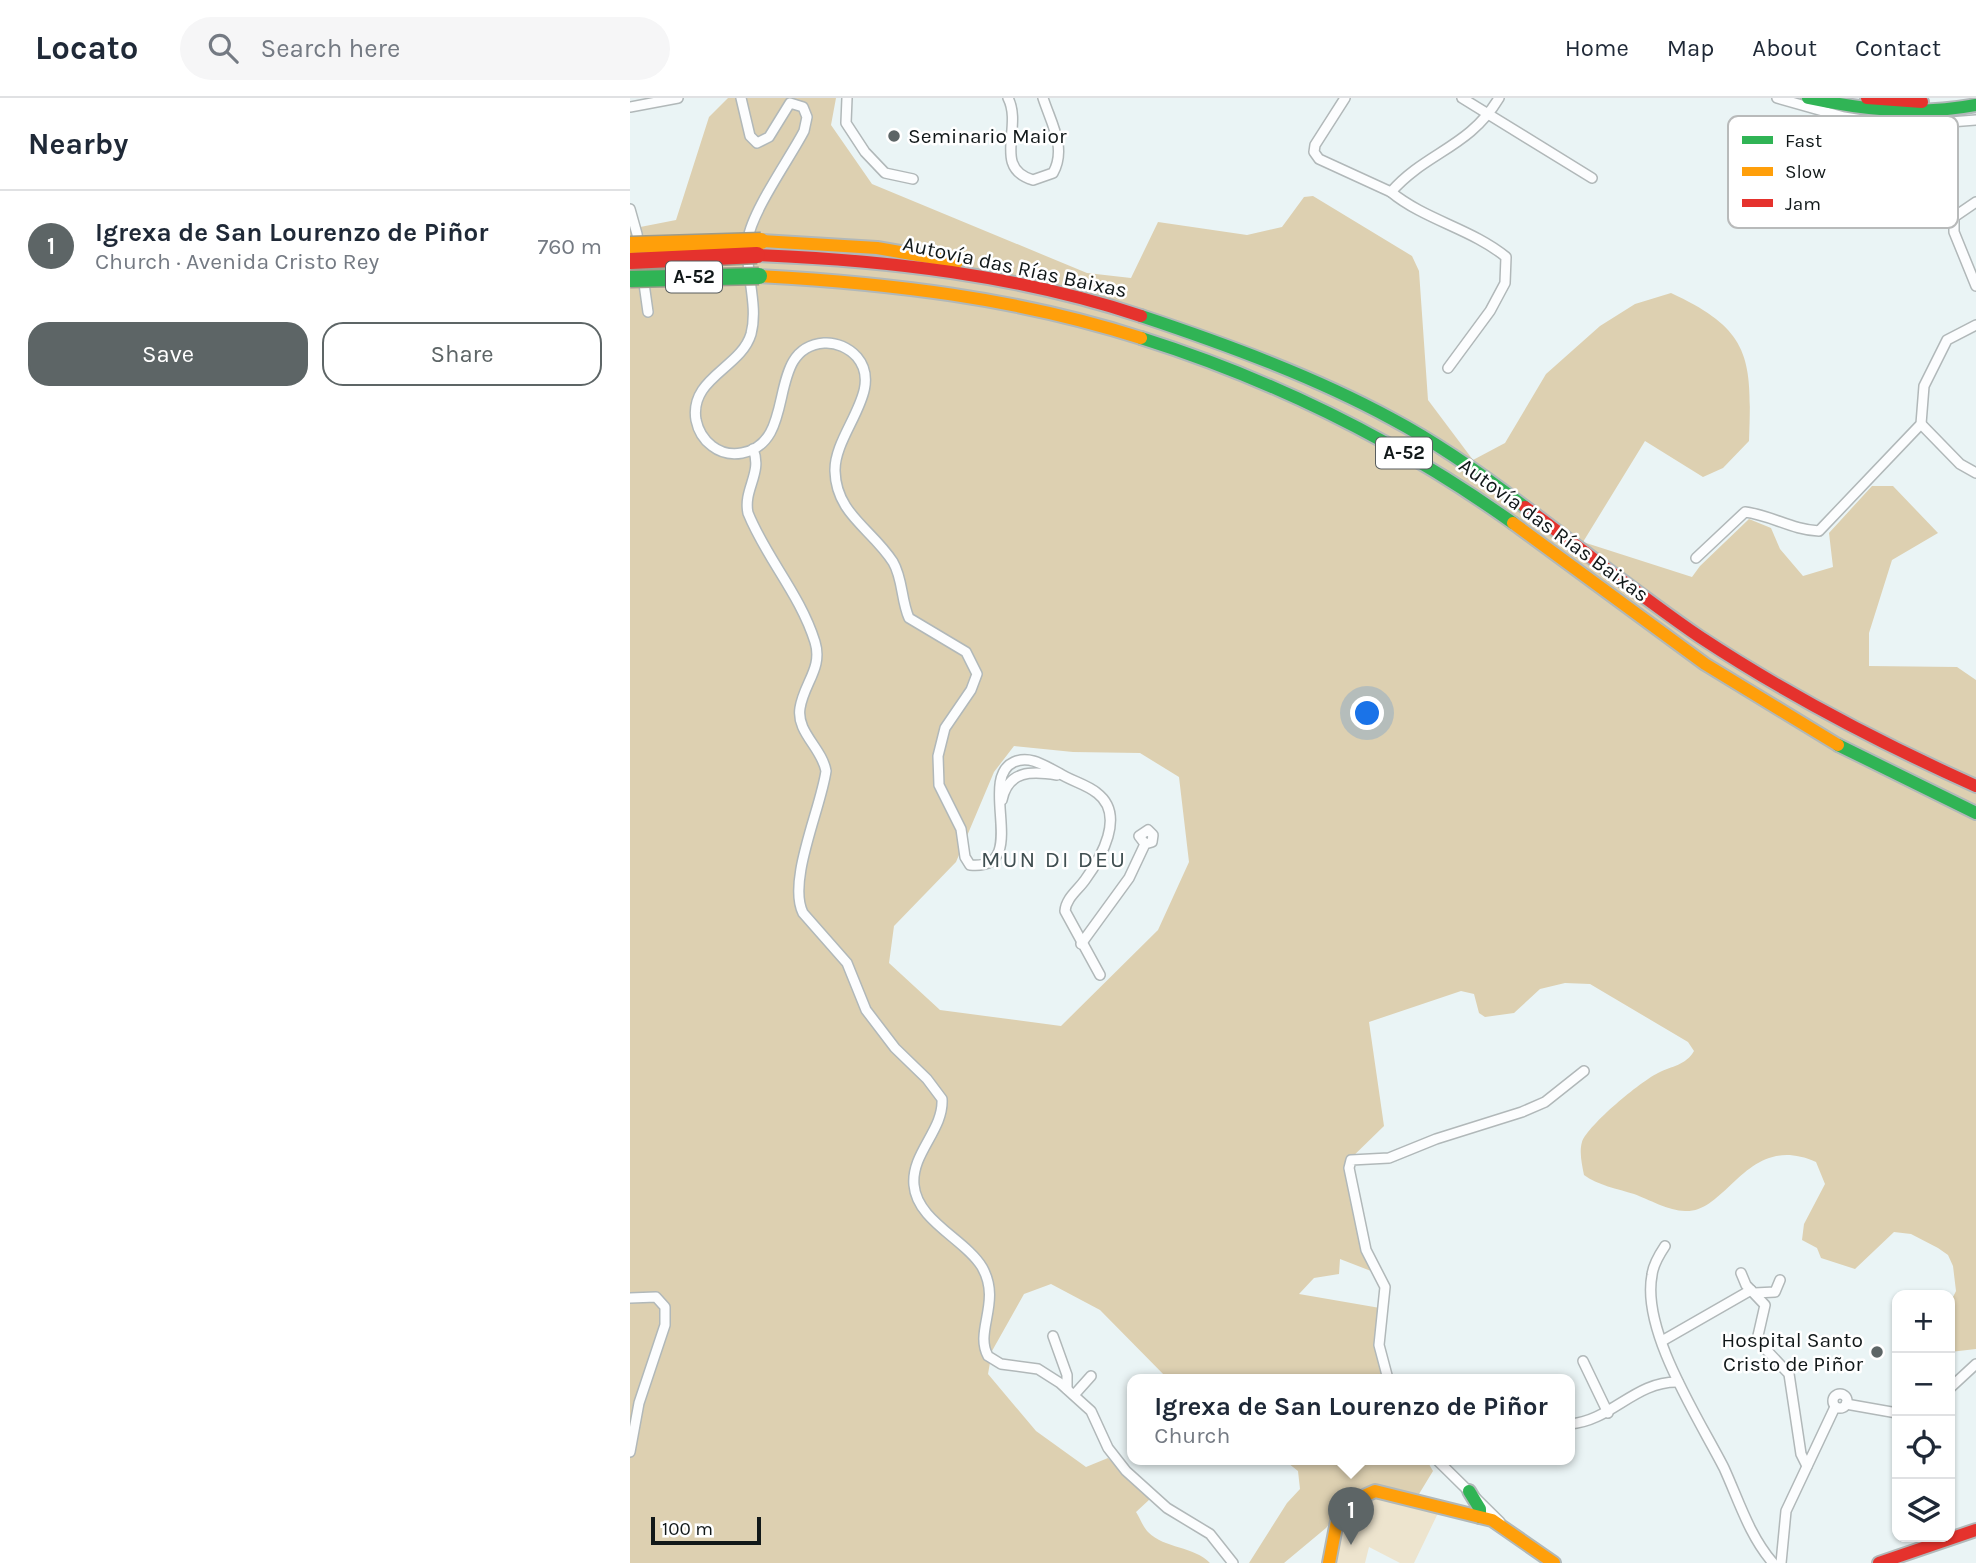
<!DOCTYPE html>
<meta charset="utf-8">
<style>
:root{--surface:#fff;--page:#f6f6f7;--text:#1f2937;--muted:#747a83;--line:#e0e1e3;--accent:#5d6566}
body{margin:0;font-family:Karla,sans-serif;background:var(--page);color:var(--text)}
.controls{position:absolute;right:21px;bottom:21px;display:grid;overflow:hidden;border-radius:14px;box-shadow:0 2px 5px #0004}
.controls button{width:63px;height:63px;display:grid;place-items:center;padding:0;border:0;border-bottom:2px solid var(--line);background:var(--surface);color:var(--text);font:35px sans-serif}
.scale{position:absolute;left:21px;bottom:18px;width:110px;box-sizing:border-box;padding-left:7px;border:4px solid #111819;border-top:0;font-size:19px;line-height:24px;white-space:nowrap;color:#111819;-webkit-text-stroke:5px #fff;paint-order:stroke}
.you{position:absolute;left:738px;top:616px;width:24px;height:24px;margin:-18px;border:5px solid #fff;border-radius:50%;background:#1a73e8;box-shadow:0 0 0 10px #1a73e833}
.badge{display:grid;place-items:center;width:46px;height:46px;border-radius:50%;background:var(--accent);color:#fff;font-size:23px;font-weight:700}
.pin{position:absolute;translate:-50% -58px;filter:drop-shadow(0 2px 4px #0008)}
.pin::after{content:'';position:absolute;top:37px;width:24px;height:21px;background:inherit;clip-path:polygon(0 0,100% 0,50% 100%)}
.popup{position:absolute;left:497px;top:1276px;width:448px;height:91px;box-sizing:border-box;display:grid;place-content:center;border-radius:14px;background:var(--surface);filter:drop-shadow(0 2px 5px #0005);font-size:23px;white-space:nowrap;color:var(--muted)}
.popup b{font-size:26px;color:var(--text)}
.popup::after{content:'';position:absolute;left:50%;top:100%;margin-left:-14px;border:14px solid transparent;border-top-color:var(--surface)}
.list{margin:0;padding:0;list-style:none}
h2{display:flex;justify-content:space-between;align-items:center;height:91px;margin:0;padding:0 28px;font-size:30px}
h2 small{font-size:23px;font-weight:400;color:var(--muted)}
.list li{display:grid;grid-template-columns:46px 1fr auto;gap:21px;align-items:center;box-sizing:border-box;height:112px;padding:0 28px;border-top:2px solid var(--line)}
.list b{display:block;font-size:26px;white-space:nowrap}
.list p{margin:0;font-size:23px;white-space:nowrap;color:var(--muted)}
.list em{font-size:23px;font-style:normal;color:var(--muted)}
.actions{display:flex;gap:14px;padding:21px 28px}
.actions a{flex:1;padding:16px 0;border:2px solid var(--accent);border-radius:21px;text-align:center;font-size:24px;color:var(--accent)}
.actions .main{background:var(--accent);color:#fff}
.icon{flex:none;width:38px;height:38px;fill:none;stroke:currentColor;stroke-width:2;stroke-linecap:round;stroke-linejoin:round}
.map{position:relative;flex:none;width:1346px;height:1465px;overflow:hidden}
header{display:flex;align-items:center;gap:42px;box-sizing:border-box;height:98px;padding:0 35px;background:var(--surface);border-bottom:2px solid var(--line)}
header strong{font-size:33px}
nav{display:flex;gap:38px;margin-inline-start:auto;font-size:24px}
.search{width:490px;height:63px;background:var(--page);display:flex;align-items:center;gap:18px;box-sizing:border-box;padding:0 24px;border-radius:38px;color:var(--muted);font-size:26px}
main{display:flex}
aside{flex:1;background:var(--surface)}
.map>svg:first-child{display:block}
</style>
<header>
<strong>Locato</strong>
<div class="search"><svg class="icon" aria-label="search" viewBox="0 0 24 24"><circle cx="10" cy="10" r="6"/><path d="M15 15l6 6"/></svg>Search here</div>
<nav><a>Home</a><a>Map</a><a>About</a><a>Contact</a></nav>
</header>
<main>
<aside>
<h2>Nearby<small></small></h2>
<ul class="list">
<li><span class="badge">1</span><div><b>Igrexa de San Lourenzo de Piñor</b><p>Church · Avenida Cristo Rey</p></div><em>760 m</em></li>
</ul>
<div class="actions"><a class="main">Save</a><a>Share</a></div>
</aside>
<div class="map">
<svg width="1346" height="1465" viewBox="0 0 1346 1465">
<rect width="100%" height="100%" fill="#eaf4f5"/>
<!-- green -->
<path fill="#ede4ce" d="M 745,1398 L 809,1413 L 784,1465 L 770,1465 L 739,1449 L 735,1465 L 702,1465 L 710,1423 L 721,1413 L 733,1416 L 735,1402 Z"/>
<!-- forest -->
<g fill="#ddd0b1" fill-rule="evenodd">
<path d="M 98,0 L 206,0 L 201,27 L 242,86 L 457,175 L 501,180 L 528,124 L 617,137 L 652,129 L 674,99 L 683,98 L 782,158 L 789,173 L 798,302 L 843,362 L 875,345 L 916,276 L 970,228 L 1005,206 L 1041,195 C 1121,232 1122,260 1119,343 L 1093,370 L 1073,379 L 1015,343 L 953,444 L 1062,479 L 1070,468 L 1119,421 L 1141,430 L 1150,451 L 1173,478 L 1203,469 L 1199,435 L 1242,388 L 1263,388 L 1308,435 L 1262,462 L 1239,535 L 1239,568 L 1327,569 L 1346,582 L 1346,1251 L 1320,1254 L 1320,1205 L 1326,1193 L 1323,1168 L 1318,1157 L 1308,1150 L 1281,1136 L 1264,1134 L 1225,1171 L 1191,1160 L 1187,1150 L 1172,1142 L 1174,1126 L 1195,1086 L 1186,1064 C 1117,1033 1098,1115 1055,1113 C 1039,1113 1018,1101 1004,1096 C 988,1091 967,1087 954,1077 C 952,1067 949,1054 952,1044 C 959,1026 1010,984 1028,975 C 1042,968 1056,967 1064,953 L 1058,944 L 960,886 L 935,885 L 910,891 L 884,915 L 855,919 L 849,915 L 844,896 L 831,893 L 739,924 L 754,1028 L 714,1067 L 731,1143 L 741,1173 L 710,1161 L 709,1176 L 684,1180 L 669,1196 L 750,1210 L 756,1281 L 538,1281 L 470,1212 L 421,1186 L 394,1196 L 362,1253 L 358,1276 L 406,1333 L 456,1369 L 478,1360 L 520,1401 L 506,1414 C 510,1420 513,1429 518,1434 C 535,1451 564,1448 580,1465 L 0,1465 L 0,131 L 46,122 L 79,19 ZM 384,648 L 443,654 L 510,655 L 549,679 L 559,764 L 528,832 L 431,928 L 310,912 L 259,865 L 264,828 L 326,764 L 364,674 Z"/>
<path d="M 653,1361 L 796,1361 L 803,1373 L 789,1396 L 746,1388 L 726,1392 L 696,1430 L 654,1465 L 619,1465 L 657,1405 L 670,1391 L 668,1373 Z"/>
</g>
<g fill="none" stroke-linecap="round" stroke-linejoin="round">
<defs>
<g id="street">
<path d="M 111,0 L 120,38 L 127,45 L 139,39 L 160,5 L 173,9 L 177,19 L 174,33 C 160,60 122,113 118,141 C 114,172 129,206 121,236 C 111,270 59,280 66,322 C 68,332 74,342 82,348 C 91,355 101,357 112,355 C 170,344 133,250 194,245 C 206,244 219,250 227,259 C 255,292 204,335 205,373 C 206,416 242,431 263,464 C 273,481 271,502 279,520 L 336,554 L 347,576 L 341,592 L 315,630 L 308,658 L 309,687 L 331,731 L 335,759 L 340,767 C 402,773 346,681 384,664 C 400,657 415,668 429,675 C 441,683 456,686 467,695 C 496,717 471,760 455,782 C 448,792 436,800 435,813 L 470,877"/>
<path d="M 217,0 L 216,25 L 235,54 L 255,75 L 283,81"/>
<path d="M 378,0 C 393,29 362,70 403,82 L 423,75 C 437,50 421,25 413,0"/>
<path d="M 715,0 L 685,47 L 684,54 L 689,61 L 761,94"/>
<path d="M 832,0 L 962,80"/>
<path d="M 1147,0 L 1214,19 L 1269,28 L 1346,22"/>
<path d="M 0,9 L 48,0"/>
<path d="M 1346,104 L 1324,119 L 1324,134 L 1346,188"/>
<path d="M 0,111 L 7,136 L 18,214"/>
<path d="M 818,270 L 860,213 L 875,185 L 876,159 C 842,131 795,122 761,94 C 796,54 839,50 869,0"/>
<path d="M 1291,326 L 1330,366 L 1346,375"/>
<path d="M 123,351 C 133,375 113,391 118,415 C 136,460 170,496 185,544 C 193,570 174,585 170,610 C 166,634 192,650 196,673 C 191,710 157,783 173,815 L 217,865 L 236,912 L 265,950 L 297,981 L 312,1001 C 314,1032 281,1055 284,1087 C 287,1123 335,1141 352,1169 C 372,1204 344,1233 358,1258 L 371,1266 L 408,1271 L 430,1285 L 461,1313 L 478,1350 L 496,1373 L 537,1410 L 580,1436 L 603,1465"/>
<path d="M 1066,460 L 1115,414 C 1141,417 1162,432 1189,433 L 1291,326 L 1294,288 L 1317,242 L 1346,227"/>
<path d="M 372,702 C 378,672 402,673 427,677"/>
<path d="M 451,846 L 499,780 L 515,746 L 522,744 L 523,737 L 518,732 L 509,738 L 515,746"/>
<path d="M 1035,1148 C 1029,1157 1023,1167 1022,1177 C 1011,1233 1069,1321 1094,1370 C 1109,1403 1119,1437 1143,1465"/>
<path d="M 1111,1175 L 1116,1187 L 1135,1207 L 1127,1242 L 1159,1276 L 1171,1356 L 1177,1368"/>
<path d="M 1125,1195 L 1145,1194 L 1150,1182"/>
<path d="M 0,1200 L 26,1199 L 35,1209 L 35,1227 L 9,1305 L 0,1354"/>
<path d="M 423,1238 L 437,1277 L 437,1291"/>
<path d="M 1032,1243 L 1121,1192"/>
<path d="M 953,1263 L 978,1315"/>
<path d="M 758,1281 L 749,1247 L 755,1189 L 736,1152 L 719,1070 L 721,1062 L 759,1060 L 806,1041 L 892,1014 L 915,1004 L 954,973"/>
<path d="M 1320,1290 L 1346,1266"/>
<circle cx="1210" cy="1303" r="7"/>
<path d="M 444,1297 L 461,1278"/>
<path d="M 1216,1306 L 1267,1315"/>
<path d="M 940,1326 C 981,1323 1005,1283 1048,1284"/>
<path d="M 806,1361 L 870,1424"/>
<path d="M 1151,1465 L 1156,1413 L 1205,1309"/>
</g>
<g id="fast">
<path d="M 1178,0 C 1234,12 1289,18 1346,7"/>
<path d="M 511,218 C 595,246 685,279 762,321 C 809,346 853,377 895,409"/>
<path d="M 511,240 C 644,282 769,344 883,425"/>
<path d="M 1208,647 L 1346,715"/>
<path d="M 839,1393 L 850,1411 L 850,1419"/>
</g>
<g id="slow">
<path d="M 131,143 L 247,150 L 327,164"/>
<path d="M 129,178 C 259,185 387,200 511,240"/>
<path d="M 883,425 L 1075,566 L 1208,647"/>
<path d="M 699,1465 L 708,1418 L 725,1402 L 745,1393 L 862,1422 L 924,1465"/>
</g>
<g id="jam">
<path d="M 1237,0 L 1292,4"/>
<path d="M 127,157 C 257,162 387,177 511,218"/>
<path d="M 895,409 C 953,452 1010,498 1070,539 C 1158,597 1250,645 1346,688"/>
<path d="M 1249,1465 L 1346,1432"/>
</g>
</defs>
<!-- street casing -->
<use href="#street" stroke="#b1b8b9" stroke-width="12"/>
<!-- fast casing -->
<use href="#fast" stroke="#b1b8b9" stroke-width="16"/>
<!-- slow casing -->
<use href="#slow" stroke="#b1b8b9" stroke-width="16"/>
<!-- jam casing -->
<use href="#jam" stroke="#b1b8b9" stroke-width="16"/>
<!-- street -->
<use href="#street" stroke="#fcfdfe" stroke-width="9"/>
<!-- fast -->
<use href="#fast" stroke="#30b455" stroke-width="12"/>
<!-- slow -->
<use href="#slow" stroke="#ff9f0a" stroke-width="12"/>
<!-- jam -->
<use href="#jam" stroke="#e5322d" stroke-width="12"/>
<defs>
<path id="fast-bridge" d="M 0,181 L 129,178"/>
<path id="slow-bridge" d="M 0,147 L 131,143"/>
<path id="jam-bridge" d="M 0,163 L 127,157"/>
</defs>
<!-- fast-bridge casing -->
<use href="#fast-bridge" stroke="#9d9b8b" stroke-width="19" stroke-linecap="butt"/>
<!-- slow-bridge casing -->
<use href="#slow-bridge" stroke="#9d9b8b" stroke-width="19" stroke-linecap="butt"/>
<!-- jam-bridge casing -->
<use href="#jam-bridge" stroke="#9d9b8b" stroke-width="19" stroke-linecap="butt"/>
<!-- fast-bridge -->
<use href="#fast-bridge" stroke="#30b455" stroke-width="16"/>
<!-- slow-bridge -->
<use href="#slow-bridge" stroke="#ff9f0a" stroke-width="16"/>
<!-- jam-bridge -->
<use href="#jam-bridge" stroke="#e5322d" stroke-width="16"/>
</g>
<!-- markers -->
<g fill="#5d6566" stroke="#fff" stroke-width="2.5">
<circle cx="264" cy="38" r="7"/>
<circle cx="1247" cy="1254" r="7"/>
</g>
<g text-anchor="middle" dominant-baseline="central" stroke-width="5" stroke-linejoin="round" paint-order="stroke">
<!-- shield labels -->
<g fill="#fff" stroke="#585d5e" stroke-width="2">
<rect x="36" y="163.5" width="56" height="31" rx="5"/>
<rect x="746" y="339.5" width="56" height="31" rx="5"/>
</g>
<g font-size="19" font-weight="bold" fill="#111819">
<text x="64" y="179">A-52</text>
<text x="774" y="355">A-52</text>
</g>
<!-- poi labels -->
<g font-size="21" fill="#111819" stroke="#fff" text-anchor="start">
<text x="278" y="38">Seminario Maior</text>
<text x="1233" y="1242" text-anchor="end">Hospital Santo<tspan x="1233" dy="24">Cristo de Piñor</tspan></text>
</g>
<!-- street labels -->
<g font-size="21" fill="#111819" stroke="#fff">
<text transform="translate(385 169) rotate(12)">Autovía das Rías Baixas</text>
<text transform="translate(924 432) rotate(36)">Autovía das Rías Baixas</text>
</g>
<!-- neighbourhood labels -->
<g font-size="23" letter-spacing="2" fill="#404f51" stroke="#fff">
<text x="424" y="761">MUN DI DEU</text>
</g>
</g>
<!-- legend -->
<rect x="1098" y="18" width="230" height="112" rx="10" fill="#fff" stroke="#b8baba" stroke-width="2"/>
<rect x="1112" y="38" width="31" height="8" fill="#30b455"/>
<rect x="1112" y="69" width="31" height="9" fill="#ff9f0a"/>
<rect x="1112" y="101" width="31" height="8" fill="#e5322d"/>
<g font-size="19" fill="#111819">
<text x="1155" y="49">Fast</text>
<text x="1155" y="80">Slow</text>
<text x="1155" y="112">Jam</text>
</g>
</svg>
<div class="controls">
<button>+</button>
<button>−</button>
<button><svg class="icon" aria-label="locate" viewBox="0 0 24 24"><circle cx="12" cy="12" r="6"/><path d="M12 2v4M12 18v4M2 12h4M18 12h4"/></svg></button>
<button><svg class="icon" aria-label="layers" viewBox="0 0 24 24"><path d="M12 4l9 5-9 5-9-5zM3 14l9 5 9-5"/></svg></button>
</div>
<div class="scale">100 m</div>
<div class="you"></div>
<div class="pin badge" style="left:721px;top:1447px">1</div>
<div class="popup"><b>Igrexa de San Lourenzo de Piñor</b>Church</div>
</div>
</main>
